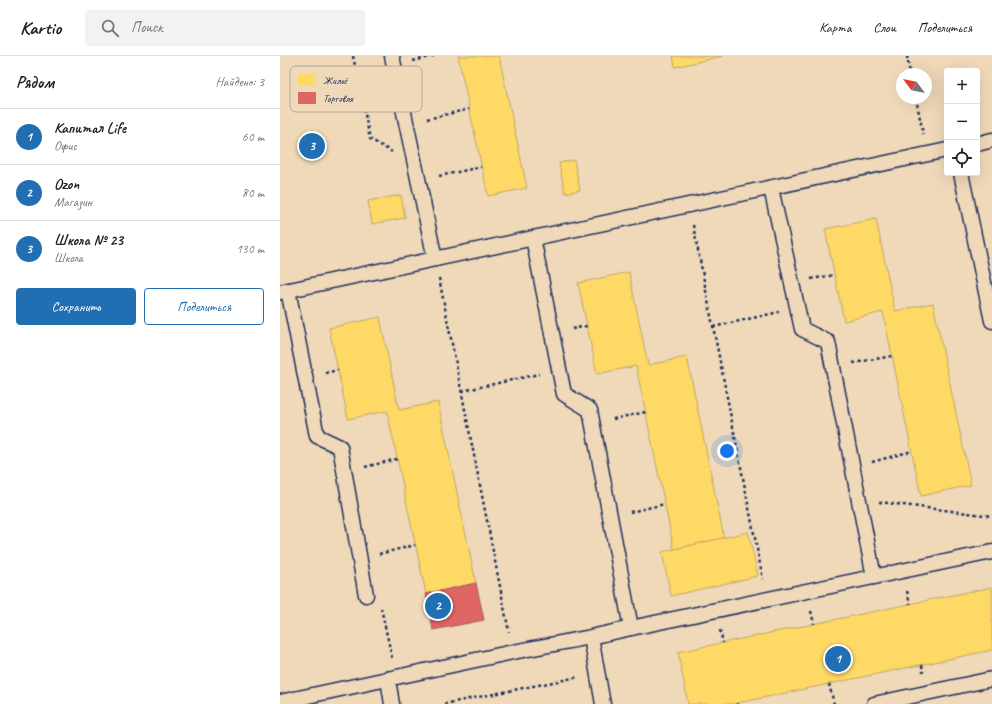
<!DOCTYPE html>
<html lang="ru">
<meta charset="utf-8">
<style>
:root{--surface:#fff;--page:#f2f2f2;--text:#222;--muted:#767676;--line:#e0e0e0;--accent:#1f6fb2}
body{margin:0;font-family:Caveat,sans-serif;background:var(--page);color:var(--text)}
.controls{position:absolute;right:12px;top:12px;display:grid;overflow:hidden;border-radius:4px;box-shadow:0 4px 16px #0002}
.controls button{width:36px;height:36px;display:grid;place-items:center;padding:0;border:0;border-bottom:1px solid var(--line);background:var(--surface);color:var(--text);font:20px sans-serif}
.compass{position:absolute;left:616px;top:12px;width:36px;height:36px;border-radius:50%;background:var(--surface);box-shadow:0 4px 16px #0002;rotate:302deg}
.you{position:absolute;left:447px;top:395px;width:14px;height:14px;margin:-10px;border:3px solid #fff;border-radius:50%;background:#1a73e8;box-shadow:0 0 0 6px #1a73e833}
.badge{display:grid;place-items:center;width:26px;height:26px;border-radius:50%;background:var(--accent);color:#fff;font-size:13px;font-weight:700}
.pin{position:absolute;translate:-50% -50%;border:2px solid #fff;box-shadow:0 1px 4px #0006}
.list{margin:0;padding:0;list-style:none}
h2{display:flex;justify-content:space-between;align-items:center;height:52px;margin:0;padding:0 16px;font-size:17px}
h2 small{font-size:13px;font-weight:400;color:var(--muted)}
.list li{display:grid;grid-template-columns:26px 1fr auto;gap:12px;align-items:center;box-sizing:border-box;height:56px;padding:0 16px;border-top:1px solid var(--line)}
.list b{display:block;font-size:15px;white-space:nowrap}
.list p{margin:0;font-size:13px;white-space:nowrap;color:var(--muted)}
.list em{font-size:13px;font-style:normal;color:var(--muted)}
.actions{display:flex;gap:8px;padding:12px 16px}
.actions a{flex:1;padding:9px 0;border:1px solid var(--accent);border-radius:4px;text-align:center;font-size:14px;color:var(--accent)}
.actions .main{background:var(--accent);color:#fff}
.icon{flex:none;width:22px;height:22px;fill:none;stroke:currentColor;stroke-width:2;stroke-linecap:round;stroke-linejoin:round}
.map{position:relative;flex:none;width:712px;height:648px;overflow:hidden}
header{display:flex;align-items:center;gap:24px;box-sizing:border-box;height:56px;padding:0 20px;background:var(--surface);border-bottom:1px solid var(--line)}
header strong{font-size:19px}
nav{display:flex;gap:22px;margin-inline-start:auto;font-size:14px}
.search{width:280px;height:36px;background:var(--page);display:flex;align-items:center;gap:10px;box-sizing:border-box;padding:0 14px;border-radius:4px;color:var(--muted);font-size:15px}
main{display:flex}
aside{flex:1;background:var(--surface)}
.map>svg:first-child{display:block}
</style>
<header>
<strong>Kartio</strong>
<div class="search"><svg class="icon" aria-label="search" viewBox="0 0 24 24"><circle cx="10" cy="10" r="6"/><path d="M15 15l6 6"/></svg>Поиск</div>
<nav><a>Карта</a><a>Слои</a><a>Поделиться</a></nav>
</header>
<main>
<aside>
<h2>Рядом<small>Найдено: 3</small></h2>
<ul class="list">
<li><span class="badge">1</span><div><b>Капитал Life</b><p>Офис</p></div><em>60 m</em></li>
<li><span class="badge">2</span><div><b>Ozon</b><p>Магазин</p></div><em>80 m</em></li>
<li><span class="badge">3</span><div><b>Школа № 23</b><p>Школа</p></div><em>130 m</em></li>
</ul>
<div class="actions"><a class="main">Сохранить</a><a>Поделиться</a></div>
</aside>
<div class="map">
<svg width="712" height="648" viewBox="0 0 712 648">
<rect width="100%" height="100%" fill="#f0d9b9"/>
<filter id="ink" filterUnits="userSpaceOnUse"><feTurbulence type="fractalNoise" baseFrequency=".025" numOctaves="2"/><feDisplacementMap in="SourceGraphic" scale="8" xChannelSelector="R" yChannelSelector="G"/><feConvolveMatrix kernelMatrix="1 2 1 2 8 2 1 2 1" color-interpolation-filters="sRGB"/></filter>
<g filter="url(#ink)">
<!-- homes -->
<g fill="#ffd966" stroke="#bba664">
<path d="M 178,0 L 219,0 L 247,132 L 208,140 Z"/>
<path d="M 393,0 L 443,0 L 395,11 Z"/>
<path d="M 294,104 L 300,134 L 285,137 L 279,107 Z"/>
<path d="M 121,139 L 125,162 L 92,168 L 88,145 Z"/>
<path d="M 596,163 L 615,255 L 653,247 L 691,429 L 641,440 L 603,256 L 564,265 L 545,173 Z"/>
<path d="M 349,216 L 368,309 L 407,301 L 444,482 L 394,493 L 356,310 L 317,318 L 298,227 Z"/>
<path d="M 100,261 L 119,354 L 158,346 L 196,527 L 146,538 L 107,355 L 68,363 L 49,272 Z"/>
<path d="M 468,476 L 478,520 L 391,540 L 382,496 Z"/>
<path d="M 712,531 L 712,594 L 453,648 L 408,648 L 398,596 Z"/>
</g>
<!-- shops -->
<path fill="#e06666" stroke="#a55664" d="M 196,527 L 204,564 L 153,574 L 146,538 Z"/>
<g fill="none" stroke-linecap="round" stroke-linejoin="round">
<defs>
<g id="lane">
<path d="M 112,0 L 155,203"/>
<path d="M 697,88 L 712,84"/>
<path d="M 681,117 L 712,265"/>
<path d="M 491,132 L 522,273 L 548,286 L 594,521"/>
<path d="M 253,182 L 284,338 L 310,354 L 351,572"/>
<path d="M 8,234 L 37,380 L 60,391 L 86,539"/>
<path d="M 0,236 L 667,94"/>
<path d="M 311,581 L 323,648"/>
<path d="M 108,623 L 112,648"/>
<path d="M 0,646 L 233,596 L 311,581 L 351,572 L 712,496"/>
<path d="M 594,648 L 712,623"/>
</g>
</defs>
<!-- lane casing -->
<use href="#lane" stroke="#1b2f5e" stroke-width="17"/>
<!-- path -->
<g stroke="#1b2f5e" stroke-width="2.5" stroke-dasharray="3 3" stroke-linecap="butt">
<path d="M 73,0 L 90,83 L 112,96"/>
<path d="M 627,0 L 630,18"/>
<path d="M 133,5 L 154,0"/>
<path d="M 636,42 L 643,78"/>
<path d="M 147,63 L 189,53"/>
<path d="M 159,120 L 201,111"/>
<path d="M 413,169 L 483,523"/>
<path d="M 159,222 L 229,576"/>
<path d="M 531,223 L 554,219"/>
<path d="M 433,271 L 499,256"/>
<path d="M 292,273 L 307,270"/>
<path d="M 573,307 L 612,300"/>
<path d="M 45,317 L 58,314"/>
<path d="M 182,335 L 259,318"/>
<path d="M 333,363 L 366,356"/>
<path d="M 592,406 L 632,395"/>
<path d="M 85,411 L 117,403"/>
<path d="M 599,446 L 712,460"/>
<path d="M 350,456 L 385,448"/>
<path d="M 99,498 L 135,489"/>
<path d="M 627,535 L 630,548"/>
<path d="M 101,552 L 112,602"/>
<path d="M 531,555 L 534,568"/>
<path d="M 440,574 L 443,587"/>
<path d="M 642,609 L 643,616"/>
<path d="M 549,628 L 554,648"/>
<path d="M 457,647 L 457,648"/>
<path d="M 164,648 L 298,621"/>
</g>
<!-- lane -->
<use href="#lane" stroke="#f0d9b9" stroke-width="14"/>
</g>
</g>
<!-- legend -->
<rect x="10" y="10" width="132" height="46" rx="6" fill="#f0d9b9" stroke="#b0a69e" stroke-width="1"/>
<rect x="18" y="18" width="18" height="12" fill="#ffd966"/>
<rect x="18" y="36" width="18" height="12" fill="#e06666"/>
<g font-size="11" fill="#1b2f5e">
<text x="43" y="28">Жильё</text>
<text x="43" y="46">Торговля</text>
</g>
</svg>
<div class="controls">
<button>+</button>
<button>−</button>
<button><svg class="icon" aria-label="locate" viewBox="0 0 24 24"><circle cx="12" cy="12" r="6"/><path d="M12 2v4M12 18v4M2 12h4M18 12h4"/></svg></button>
</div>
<svg class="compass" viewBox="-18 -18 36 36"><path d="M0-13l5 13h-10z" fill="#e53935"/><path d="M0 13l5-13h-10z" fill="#767676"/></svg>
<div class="you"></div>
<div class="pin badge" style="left:558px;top:603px">1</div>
<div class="pin badge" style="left:158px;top:550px">2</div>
<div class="pin badge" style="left:32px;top:90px">3</div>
</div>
</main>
